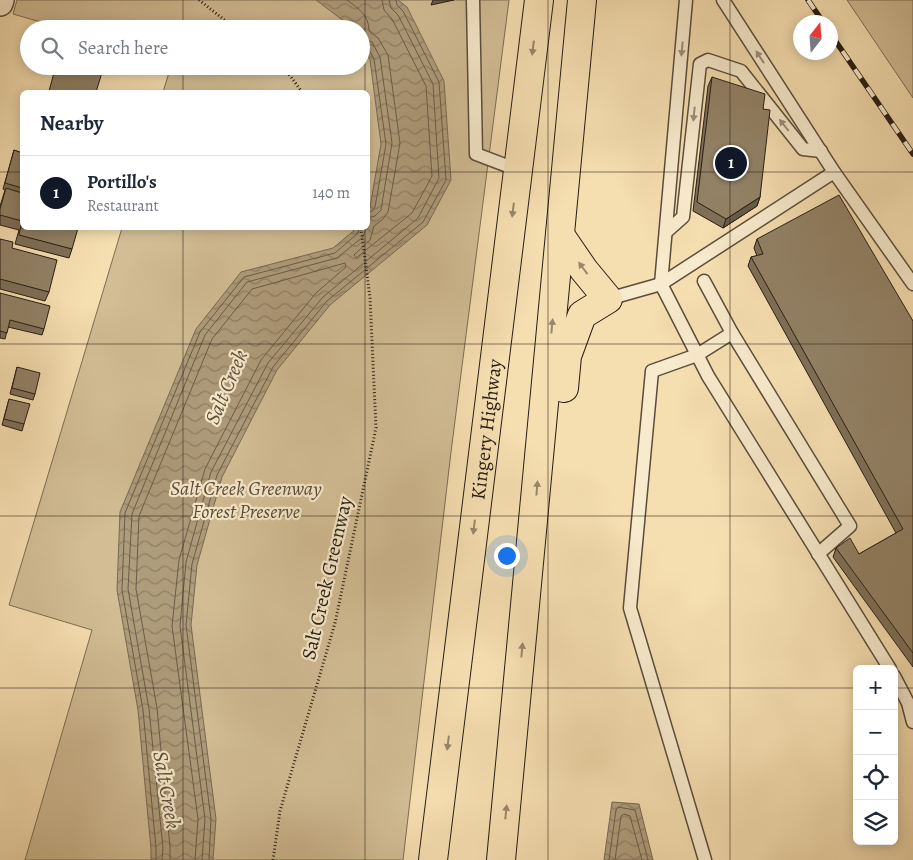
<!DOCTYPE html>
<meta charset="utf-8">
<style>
:root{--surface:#fff;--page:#f6f6f7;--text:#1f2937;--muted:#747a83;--line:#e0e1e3;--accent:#111827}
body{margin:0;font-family:Alegreya,serif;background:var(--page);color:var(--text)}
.controls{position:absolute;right:15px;bottom:15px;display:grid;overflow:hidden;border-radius:8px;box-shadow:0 2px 12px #0003}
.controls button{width:45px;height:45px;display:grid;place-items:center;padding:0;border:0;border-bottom:1px solid var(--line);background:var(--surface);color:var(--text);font:25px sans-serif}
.compass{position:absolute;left:793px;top:15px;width:45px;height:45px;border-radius:50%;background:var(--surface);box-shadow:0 2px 12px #0003;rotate:17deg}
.you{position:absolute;left:506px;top:555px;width:18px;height:18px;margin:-12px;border:4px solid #fff;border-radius:50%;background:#1a73e8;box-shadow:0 0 0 8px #1a73e833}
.badge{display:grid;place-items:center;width:32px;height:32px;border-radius:50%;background:var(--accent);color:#fff;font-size:16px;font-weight:700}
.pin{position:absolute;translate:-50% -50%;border:2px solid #fff;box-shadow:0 1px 5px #0006}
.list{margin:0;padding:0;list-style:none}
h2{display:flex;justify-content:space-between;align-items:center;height:65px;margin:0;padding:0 20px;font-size:21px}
h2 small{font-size:16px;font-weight:400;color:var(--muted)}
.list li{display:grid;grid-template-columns:32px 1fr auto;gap:15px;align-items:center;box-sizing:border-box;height:75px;padding:0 20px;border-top:1px solid var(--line)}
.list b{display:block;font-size:19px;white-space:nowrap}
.list p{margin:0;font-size:16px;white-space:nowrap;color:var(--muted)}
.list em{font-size:16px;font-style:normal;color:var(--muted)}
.icon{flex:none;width:28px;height:28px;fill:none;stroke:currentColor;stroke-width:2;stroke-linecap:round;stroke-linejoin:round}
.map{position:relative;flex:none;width:913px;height:860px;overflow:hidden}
.search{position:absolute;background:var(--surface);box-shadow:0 2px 12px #0003;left:20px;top:20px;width:350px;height:55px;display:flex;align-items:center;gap:12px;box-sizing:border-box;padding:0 18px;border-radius:28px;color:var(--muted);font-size:19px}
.panel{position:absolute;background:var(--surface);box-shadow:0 2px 12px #0003;left:20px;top:90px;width:350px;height:140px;border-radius:8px}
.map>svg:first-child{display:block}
</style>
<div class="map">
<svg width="913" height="860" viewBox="0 0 913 860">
<defs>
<pattern id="water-waves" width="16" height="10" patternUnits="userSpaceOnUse" patternTransform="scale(1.25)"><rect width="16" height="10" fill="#af9c7b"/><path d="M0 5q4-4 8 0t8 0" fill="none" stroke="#8e7f64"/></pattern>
</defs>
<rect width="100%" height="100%" fill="#f5deb0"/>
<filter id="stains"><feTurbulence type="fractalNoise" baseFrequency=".004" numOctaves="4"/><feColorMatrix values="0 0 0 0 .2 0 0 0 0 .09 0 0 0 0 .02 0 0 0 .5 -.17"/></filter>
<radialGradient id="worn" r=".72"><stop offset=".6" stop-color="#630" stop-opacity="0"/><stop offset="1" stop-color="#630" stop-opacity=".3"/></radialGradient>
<!-- park -->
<g fill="#d2bd95" stroke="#7c6d54">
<path d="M 17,0 L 509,0 L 451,452 L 403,860 L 25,860 L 92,630 L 9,605 L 122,228 L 368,228 L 368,92 L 163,92 L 171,66 L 361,66 L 361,29 L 65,29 L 13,14 Z"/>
<path d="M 847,0 L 913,0 L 913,98 Z"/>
</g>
<!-- water -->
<g fill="url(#water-waves)" stroke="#786952">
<path d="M 316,0 L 398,0 L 407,7 L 444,81 L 451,180 L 427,225 L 330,305 L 277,370 L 222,477 L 197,565 L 191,625 L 216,819 L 213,860 L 151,860 L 151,849 L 138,710 L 117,590 L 120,512 L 196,329 L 241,272 L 333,248 L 357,228 L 368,228 L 368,218 L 381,144 L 370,60 L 361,46 L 361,29 L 351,29 L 349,25 Z"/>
<path d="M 612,802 L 639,804 L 653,860 L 604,860 Z"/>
</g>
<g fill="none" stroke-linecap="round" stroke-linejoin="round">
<!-- shore -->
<g stroke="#6a5c48" stroke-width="1">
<path d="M 347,0 C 359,9 369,15 369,31 L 378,38 L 388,55 L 400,143 L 388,212 L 382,220 L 374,226 L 370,240 L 354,255 L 356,258 L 412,213 L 432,176 L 426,86 L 392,19 L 384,10 L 382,0"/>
<path d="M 361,38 L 372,42 L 380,57 L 392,143 L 381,210 L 375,216 L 368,218"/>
<path d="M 361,44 L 367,46 L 374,59 L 386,144 L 375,207 L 372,211 L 368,212"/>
<path d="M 156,860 L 156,848 L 143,710 L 122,590 L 125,513 L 200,332 L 244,277 L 335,253 L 358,233 L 359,228"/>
<path d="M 162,860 L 163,848 L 149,709 L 128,589 L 132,514 L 205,335 L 247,282 L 337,258 L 363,237 L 366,228"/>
<path d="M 170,860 L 170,847 L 157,708 L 136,589 L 139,516 L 212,339 L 252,289 L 345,263 L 346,267 L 316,293 L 261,360 L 205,469 L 179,560 L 172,626 L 198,819 L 195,860"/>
<path d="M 202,860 L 205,819 L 180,626 L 186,562 L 211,472 L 268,363 L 323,297 L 418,218 L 439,178 L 433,84 L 398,15 L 391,8 L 389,0"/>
<path d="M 209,860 L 211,819 L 186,625 L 192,564 L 217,475 L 273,367 L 327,301 L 423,222 L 446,180 L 439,82 L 403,11 L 397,5 L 396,0"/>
<path d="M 609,860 L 616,810 L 618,807 L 635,810 L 648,860"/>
<path d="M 615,860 L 621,816 L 624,814 L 630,816 L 642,860"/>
</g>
<defs>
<g id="lane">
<path d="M 473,0 L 476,154 L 518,170"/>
<path d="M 686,0 L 661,284 L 708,376 L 890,669"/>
<path d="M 723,0 L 834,172 L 913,284"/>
<path d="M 666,232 L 683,217 L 700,64 L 708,60 L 741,71 L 803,149 L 821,151"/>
<path d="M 704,281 L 732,333"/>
<path d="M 608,299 L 661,284 L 834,172"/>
<path d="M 894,676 L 908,703 L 913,722"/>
<path d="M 705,860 L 630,608 L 652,371 L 697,355 L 732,333 L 850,526 L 818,554"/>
</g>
<path id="street" d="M 0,3 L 1,0"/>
<g id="highway">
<path d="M 560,235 L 584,270 L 608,299 L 582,315 L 567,356 L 564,388"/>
<path id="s1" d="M 433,860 L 539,0"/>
<path d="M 501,860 L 582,0"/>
</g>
</defs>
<!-- lane casing -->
<use href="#lane" stroke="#5a4d3b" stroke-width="15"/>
<!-- street casing -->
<use href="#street" stroke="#5a4d3b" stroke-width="28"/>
<!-- highway casing -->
<use href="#highway" stroke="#261d14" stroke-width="30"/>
<!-- path -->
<g stroke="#261d14" stroke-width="3" stroke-dasharray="1 2.5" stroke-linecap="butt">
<path d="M 199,0 L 236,29"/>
<path d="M 283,66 L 302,92"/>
<path d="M 273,860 L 280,811 L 335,623 L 376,428 L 370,298 L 361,228"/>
</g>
<!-- lane -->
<use href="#lane" stroke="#f8eacc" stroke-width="12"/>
<!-- street -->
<use href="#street" stroke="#f8eacc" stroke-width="25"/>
<!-- highway -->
<use href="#highway" stroke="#f5deb0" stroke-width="28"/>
<defs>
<g id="rail">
<path d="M 808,0 L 823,22"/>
<path d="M 830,33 L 913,154"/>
</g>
</defs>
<!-- rail casing -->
<use href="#rail" stroke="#261d14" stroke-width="5.5"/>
<!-- rail -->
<use href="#rail" stroke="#f8eacc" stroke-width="4" stroke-dasharray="11" stroke-linecap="butt"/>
</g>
<!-- wall -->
<g fill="#7e6f57" stroke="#261d14">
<path d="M 712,77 L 763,109 L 760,197 L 757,206 L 723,228 L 693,211 L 708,86 Z"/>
<path d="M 14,150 L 22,153 L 22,228 L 72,249 L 69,258 L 15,244 L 19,230 L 0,225 L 0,206 L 5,190 L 3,189 Z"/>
<path d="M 0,239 L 12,248 L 49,292 L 45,301 L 0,289 Z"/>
<path d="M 757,239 L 913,321 L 913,667 L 833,557 L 836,548 L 859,554 L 896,533 L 748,266 L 751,257 L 757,256 L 754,248 Z"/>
<path d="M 0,293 L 44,329 L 42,335 L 8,327 L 5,339 L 0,338 Z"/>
<path d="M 17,367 L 35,394 L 33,400 L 10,394 Z"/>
<path d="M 9,399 L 24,424 L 22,431 L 2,425 Z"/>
</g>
<!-- shaded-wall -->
<g fill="#665a47" stroke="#261d14">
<path d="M 433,0 L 454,0 L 431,5 Z"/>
<path d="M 760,197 L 757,206 L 723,228 L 726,219 Z"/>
</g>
<!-- building -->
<g fill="#928165" stroke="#261d14">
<path d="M 63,66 L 104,66 L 96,92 L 54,92 L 49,91 L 55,69 L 62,71 Z"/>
<path d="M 712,77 L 765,94 L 763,109 L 770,110 L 760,197 L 726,219 L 697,202 Z"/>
<path d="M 14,150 L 22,153 L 22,188 L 5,183 Z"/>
<path d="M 6,188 L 22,193 L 22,228 L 78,228 L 72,249 L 19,235 L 22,221 L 0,215 L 0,209 Z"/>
<path d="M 839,195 L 913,321 L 913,653 L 836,548 L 850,538 L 859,554 L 903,529 L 751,257 L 763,254 L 757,239 Z"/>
<path d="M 0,239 L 13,242 L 12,248 L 57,260 L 49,292 L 0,279 Z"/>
<path d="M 0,293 L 50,306 L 44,329 L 10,320 L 7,333 L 0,331 Z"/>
<path d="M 17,367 L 40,373 L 35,394 L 12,388 Z"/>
<path d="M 9,399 L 30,404 L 24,424 L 4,419 Z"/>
</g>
<!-- one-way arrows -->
<defs><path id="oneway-solid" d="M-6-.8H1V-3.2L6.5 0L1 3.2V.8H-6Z" transform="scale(1.25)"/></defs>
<g fill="#98876a">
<use href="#oneway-solid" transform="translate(533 48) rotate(97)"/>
<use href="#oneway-solid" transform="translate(513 210) rotate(97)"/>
<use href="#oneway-solid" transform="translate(583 268) rotate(-126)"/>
<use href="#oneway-solid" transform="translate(552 326) rotate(-85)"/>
<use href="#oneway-solid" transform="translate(537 488) rotate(-85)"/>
<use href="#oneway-solid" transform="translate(474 527) rotate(97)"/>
<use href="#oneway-solid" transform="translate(522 650) rotate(-85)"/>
<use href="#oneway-solid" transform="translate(448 743) rotate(97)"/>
<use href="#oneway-solid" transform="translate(506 812) rotate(-84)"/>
</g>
<g fill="#9a8e79">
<use href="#oneway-solid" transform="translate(682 49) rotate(95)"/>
<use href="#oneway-solid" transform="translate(760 57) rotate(-123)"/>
<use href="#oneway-solid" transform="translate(694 114) rotate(96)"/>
<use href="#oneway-solid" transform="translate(784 125) rotate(-129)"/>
</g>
<!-- grid -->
<path fill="none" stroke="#261d14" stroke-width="1" stroke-opacity="0.55" d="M 183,0 L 183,29M 365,0 L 365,92M 548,0 L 548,860M 730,0 L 730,860M 183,66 L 183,92M 0,172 L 22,172M 368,172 L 913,172M 183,228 L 183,860M 365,228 L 365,860M 0,344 L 913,344M 0,516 L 913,516M 0,688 L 857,688M 894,688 L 913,688"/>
<g text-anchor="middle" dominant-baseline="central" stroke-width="4.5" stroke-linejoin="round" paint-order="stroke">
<!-- street labels -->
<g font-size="20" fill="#261d14" stroke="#f8eacc">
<text stroke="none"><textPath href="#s1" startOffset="434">Kingery Highway</textPath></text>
<text transform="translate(327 578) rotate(-77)">Salt Creek Greenway</text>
</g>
<!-- park labels -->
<g font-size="20" font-style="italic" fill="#5a4d3b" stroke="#f8eacc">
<text x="246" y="488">Salt Creek Greenway<tspan x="246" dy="23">Forest Preserve</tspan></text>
</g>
<!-- water labels -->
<g font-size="21" font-style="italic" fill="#5d503d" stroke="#f8eacc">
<text transform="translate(226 387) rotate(-67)">Salt Creek</text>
<text transform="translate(167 790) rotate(80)">Salt Creek</text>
</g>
</g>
<rect width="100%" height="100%" filter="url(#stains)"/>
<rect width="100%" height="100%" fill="url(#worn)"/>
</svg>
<div class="controls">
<button>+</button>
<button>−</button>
<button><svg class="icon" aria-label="locate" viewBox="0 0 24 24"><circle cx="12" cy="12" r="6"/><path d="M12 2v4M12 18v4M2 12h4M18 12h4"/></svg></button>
<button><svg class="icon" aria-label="layers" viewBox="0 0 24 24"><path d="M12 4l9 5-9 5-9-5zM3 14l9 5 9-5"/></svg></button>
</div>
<svg class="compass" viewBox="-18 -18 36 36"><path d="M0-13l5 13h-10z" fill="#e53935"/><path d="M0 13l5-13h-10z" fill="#747a83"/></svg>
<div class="you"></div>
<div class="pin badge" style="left:731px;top:163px">1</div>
<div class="search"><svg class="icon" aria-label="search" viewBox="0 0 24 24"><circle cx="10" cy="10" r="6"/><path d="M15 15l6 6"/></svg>Search here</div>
<section class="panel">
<h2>Nearby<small></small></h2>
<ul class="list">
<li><span class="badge">1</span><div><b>Portillo's</b><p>Restaurant</p></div><em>140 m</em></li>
</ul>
</section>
</div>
